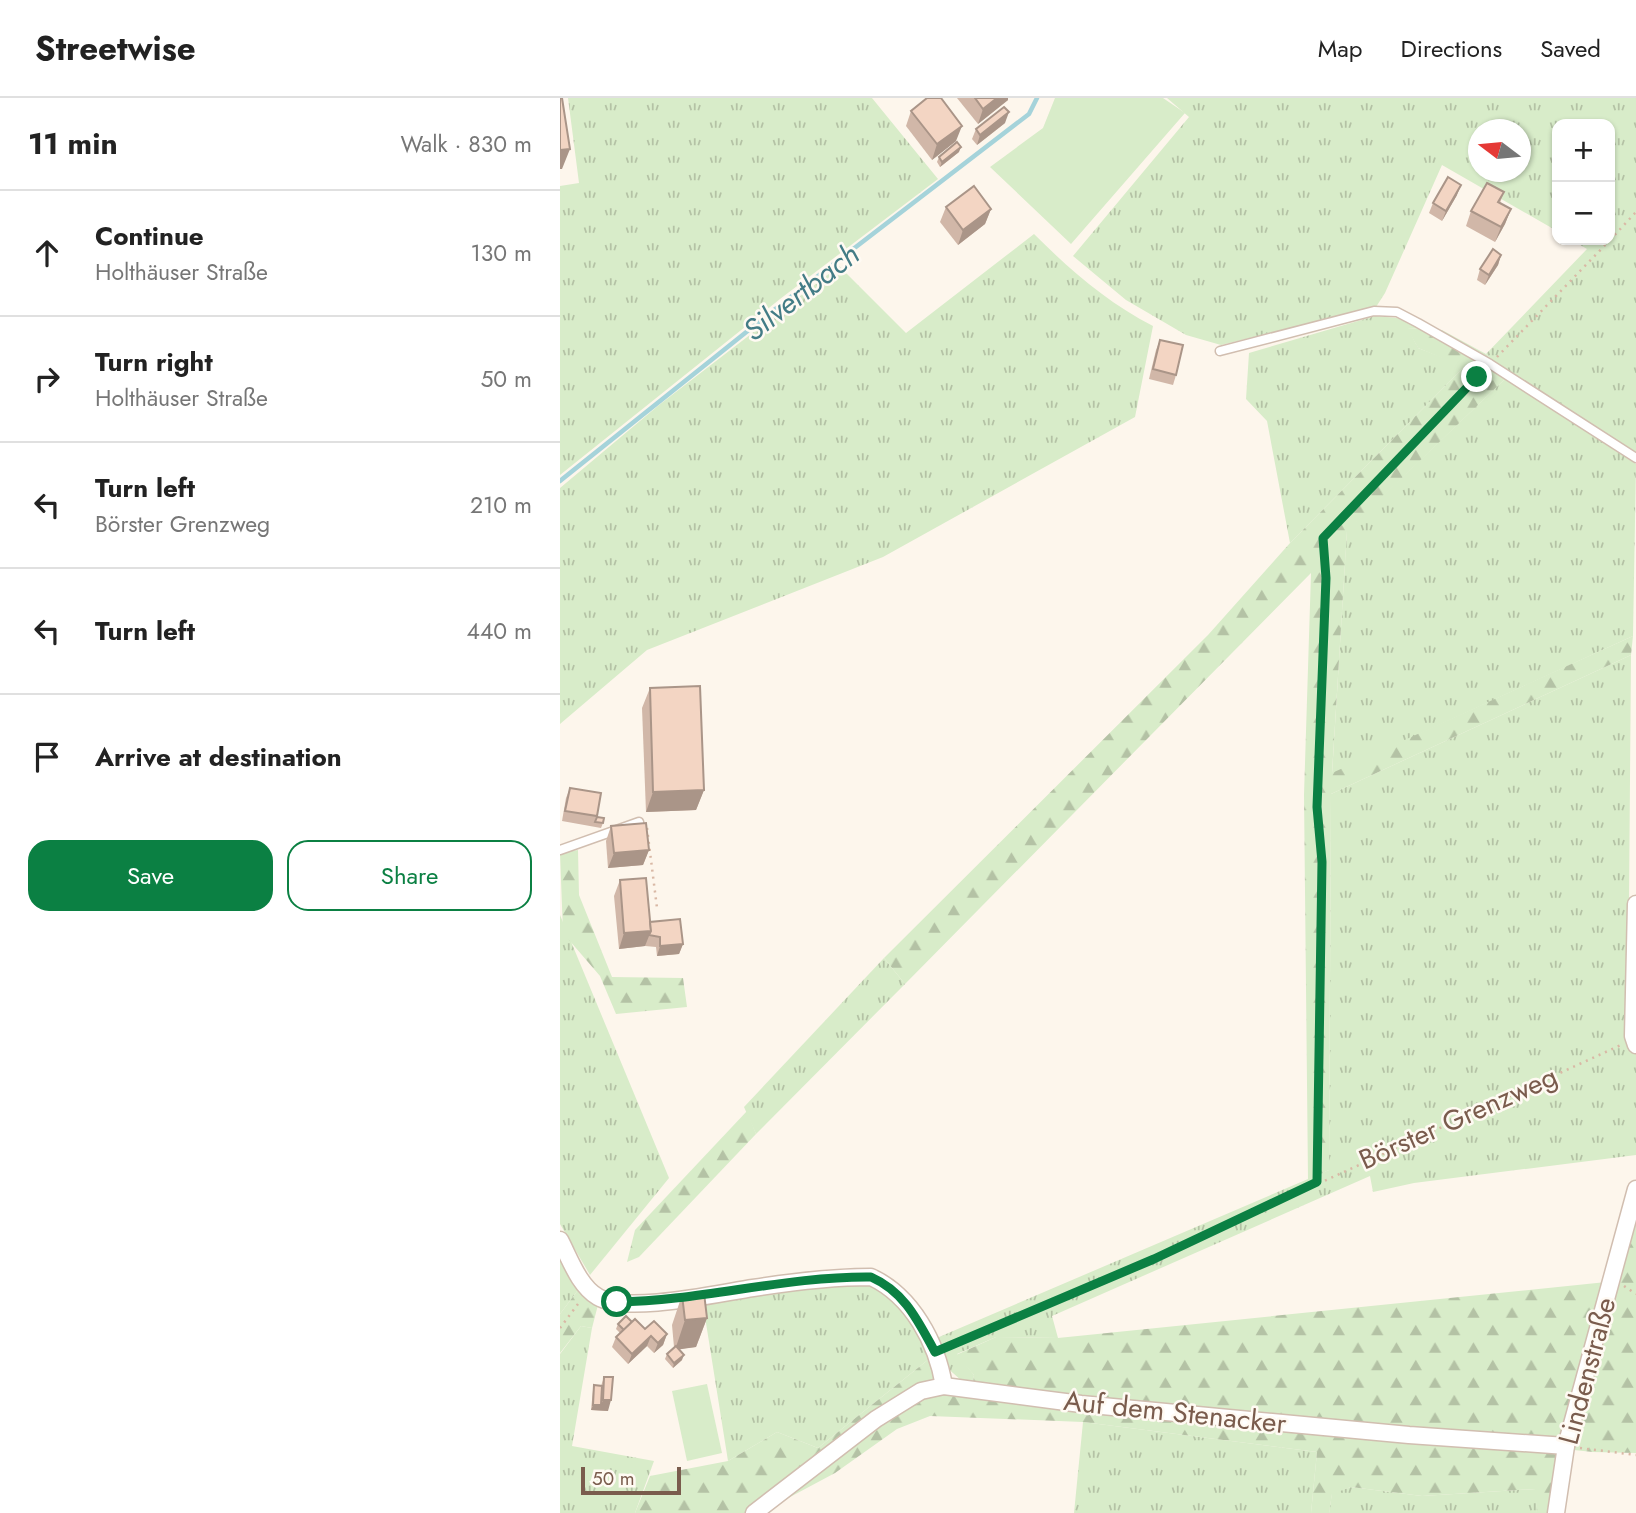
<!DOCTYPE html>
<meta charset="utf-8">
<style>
:root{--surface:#fff;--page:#f6f6f6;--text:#222;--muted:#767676;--line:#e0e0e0;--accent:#0b8043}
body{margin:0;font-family:Jost,sans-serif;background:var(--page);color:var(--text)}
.controls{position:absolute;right:21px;top:21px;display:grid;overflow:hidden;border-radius:14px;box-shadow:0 2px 5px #0004}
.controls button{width:63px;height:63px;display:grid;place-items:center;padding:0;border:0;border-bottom:2px solid var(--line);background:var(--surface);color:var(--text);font:35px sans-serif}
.compass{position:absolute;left:908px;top:21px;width:63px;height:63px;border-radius:50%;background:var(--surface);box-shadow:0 2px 5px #0004;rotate:286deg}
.scale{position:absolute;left:21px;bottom:18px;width:100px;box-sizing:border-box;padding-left:7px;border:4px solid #7a5c4d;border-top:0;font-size:19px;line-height:24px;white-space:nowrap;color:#7a5c4d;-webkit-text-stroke:5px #fffaf3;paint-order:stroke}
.stop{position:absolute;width:21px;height:21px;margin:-16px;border:5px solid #0b8043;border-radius:50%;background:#fff}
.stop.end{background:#0b8043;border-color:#fff;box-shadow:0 2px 7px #0008}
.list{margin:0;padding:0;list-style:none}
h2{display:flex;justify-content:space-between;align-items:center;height:91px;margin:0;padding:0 28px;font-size:30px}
h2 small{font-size:23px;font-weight:400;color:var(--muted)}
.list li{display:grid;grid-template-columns:46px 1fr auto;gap:21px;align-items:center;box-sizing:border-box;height:126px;padding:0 28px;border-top:2px solid var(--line)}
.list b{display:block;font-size:26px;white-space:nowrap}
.list p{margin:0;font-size:23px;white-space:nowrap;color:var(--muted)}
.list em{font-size:23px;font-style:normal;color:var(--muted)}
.actions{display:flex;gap:14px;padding:21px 28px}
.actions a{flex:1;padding:16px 0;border:2px solid var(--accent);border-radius:21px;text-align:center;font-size:24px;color:var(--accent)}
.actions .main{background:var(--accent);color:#fff}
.icon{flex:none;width:38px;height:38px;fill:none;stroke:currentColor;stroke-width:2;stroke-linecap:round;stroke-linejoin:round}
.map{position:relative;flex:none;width:1076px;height:1415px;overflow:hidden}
header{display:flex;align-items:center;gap:42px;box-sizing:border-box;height:98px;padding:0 35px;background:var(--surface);border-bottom:2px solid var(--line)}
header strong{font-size:33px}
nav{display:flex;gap:38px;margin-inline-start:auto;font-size:24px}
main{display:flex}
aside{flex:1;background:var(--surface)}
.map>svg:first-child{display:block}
</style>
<header>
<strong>Streetwise</strong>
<nav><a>Map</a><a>Directions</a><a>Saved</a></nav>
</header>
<main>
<aside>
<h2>11 min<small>Walk · 830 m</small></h2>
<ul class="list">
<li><svg class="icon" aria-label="ahead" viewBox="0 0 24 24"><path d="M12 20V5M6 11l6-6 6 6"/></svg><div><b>Continue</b><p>Holthäuser Straße</p></div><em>130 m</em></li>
<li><svg class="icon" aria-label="right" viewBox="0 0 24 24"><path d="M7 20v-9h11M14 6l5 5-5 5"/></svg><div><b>Turn right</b><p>Holthäuser Straße</p></div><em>50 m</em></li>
<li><svg class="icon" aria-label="left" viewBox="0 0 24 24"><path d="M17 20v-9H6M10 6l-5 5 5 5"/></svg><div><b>Turn left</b><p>Börster Grenzweg</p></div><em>210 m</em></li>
<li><svg class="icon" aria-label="left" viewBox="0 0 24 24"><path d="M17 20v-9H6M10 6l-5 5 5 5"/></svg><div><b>Turn left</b></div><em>440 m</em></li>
<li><svg class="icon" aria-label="arrive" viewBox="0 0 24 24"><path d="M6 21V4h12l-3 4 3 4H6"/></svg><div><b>Arrive at destination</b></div></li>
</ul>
<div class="actions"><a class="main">Save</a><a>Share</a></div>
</aside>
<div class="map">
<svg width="1076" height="1415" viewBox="0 0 1076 1415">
<defs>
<pattern id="grass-tufts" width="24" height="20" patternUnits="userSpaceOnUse" patternTransform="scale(1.75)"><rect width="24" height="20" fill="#d8ecc9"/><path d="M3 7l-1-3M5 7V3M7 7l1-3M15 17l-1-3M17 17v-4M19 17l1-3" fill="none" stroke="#b4c2a5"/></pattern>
<pattern id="forest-firs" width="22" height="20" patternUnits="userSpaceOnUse" patternTransform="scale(1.75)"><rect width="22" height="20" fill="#d8ecc9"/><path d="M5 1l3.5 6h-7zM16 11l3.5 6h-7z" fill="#b4c2a5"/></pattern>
</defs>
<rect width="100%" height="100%" fill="#fdf6ec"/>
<!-- grass -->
<g fill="url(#grass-tufts)" fill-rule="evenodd">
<path d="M 8,0 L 312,0 L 378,81 L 220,201 L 0,377 L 0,88 L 19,85 Z"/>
<path d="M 607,0 L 1076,0 L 1076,354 L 935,266 L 926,256 L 1027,151 L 1012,142 L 1050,142 L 1050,26 L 997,26 L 997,133 L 882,67 L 825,195 L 816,209 L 661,247 L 626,237 L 566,202 L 513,158 L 629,19 ZM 918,32 L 960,32 L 960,74 L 918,74 Z"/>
<path d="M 474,136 C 510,172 548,205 593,228 L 575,319 L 323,459 L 87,552 L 0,626 L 0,390 L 99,307 L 279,168 L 346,235 Z"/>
<path d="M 815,218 L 837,220 L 863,231 L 848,230 L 858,250 L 905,268 L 730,445 L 707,323 L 686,301 L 689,255 Z"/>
<path d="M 946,280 L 1076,366 L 1073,538 L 772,676 L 787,432 Z"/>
<path d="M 1071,557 L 1068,932 L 1076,945 L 1076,1057 L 854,1085 L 813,1094 L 810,1078 L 492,1218 L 498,1240 L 436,1239 L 397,1256 L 414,1277 L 412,1292 L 384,1267 L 372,1242 L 769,1072 L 771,696 Z"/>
<path d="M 0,817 L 109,1080 L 30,1177 L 0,1126 Z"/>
<path d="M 324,860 L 345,886 L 196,1036 L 184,1009 Z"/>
<path d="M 0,1150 L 21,1188 L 0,1216 Z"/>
<path d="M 312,1183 L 335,1197 L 374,1257 L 258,1350 L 217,1334 L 168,1363 L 142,1200 Z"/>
<path d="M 21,1228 L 32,1230 L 12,1348 L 94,1363 L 75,1415 L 0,1415 L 0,1256 Z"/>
<path d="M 523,1324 L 757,1354 L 751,1415 L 514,1415 Z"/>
<path d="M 791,1389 L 862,1398 L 976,1391 L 977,1415 L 769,1415 L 772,1395 Z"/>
</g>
<!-- forest -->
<g fill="url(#forest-firs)">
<path d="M 847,230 L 882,232 L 926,256 L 946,280 L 787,433 L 772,675 L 1073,538 L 1071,557 L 771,696 L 769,1072 L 748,1082 L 744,697 L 751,475 L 345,886 L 324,860 L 648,537 L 730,445 L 904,269 L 858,250 Z"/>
<path d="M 18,752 L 19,797 L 52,879 L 123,880 L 127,909 L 56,916 L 40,878 L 3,835 L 0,755 Z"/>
<path d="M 187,1013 L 196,1036 L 79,1159 L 67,1164 L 75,1132 Z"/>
<path d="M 1076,1100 L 1076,1355 L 1033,1354 L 412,1292 L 414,1277 L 396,1257 L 436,1239 L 498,1240 L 1056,1183 Z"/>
<path d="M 21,1188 L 39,1203 L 32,1230 L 21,1228 L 0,1255 L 0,1216 Z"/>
<path d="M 374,1257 L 383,1292 L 1002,1351 L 994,1415 L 977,1415 L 975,1391 L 862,1398 L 791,1389 L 772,1396 L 769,1415 L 751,1415 L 757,1354 L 523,1324 L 370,1318 L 337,1331 L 275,1375 L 200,1415 L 75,1415 L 90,1378 L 168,1363 L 217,1334 L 258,1350 Z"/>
</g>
<!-- park -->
<g fill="#d8ecc9">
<path d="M 495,0 L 603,0 L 625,15 L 511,146 L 430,69 L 483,30 Z"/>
<path d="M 147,1286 L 162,1355 L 127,1363 L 112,1293 Z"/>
</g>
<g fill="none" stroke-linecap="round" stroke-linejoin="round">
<!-- stream -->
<path stroke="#a5d3da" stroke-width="4.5" d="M 0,383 L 219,208 L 469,16 L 477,0"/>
<defs>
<g id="lane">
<path d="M 660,253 L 814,213 L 837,214 L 858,225 L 930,266 L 1076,360"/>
<path d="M 0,752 L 79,724"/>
</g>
<g id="street">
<path d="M 1076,806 L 1073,938 L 1076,947"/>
<path d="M 0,1142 C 10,1161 19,1188 38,1199 C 67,1216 159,1195 193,1190 C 231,1184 272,1179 311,1179 C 352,1198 377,1245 384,1288"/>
<path d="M 194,1415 L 316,1321 L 361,1293 L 384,1288 L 521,1306 L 849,1337 L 1006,1348"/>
<path d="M 996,1415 L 1006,1348 L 1076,1091"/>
</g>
</defs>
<!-- lane casing -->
<use href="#lane" stroke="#d1beb0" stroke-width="11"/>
<!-- street casing -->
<use href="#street" stroke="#d1beb0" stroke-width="19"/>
<!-- path -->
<g stroke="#d9b8a5" stroke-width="2.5" stroke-dasharray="2 5" stroke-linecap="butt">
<path d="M 1050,142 L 1076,114"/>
<path d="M 937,259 L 1050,142"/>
<path d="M 87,730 L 97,810"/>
<path d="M 757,1084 L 762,764 L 757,709 L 766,480 L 763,440 L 922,273"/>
<path d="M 1064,1188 L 1076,1196"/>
<path d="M 0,1230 L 21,1202"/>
<path d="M 387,1249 L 594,1161 L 1061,947"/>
<path d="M 1020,1350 L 1076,1357"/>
</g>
<!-- lane -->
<use href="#lane" stroke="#fff" stroke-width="8"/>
<!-- street -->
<use href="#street" stroke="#fff" stroke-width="16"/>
</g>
<!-- wall -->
<g fill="#d1b7a8">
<path d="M 397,0 L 448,0 L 448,2 L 418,26 Z"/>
<path d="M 351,13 L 396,43 L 372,62 L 346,28 Z"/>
<path d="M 445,25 L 417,47 L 412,41 L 416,31 Z"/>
<path d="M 399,54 L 380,69 L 377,64 L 379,59 Z"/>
<path d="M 944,94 L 940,105 L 951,111 L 945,126 L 935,144 L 906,128 L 911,113 Z"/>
<path d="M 897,97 L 882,123 L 869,115 L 873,105 Z"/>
<path d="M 386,109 L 431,111 L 425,126 L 398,147 L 380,124 Z"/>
<path d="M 941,157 L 938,167 L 925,187 L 917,182 L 920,171 Z"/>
<path d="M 600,242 L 616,277 L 613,287 L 589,281 L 596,252 Z"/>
<path d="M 90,590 L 144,692 L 136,712 L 86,714 L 82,610 Z"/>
<path d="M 10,690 L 43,725 L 41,730 L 2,723 L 6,700 Z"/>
<path d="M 51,728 L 89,752 L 83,767 L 48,770 L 46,743 Z"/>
<path d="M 60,782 L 90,824 L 123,846 L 119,856 L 97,858 L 96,849 L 85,848 L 59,851 L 54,798 Z"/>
<path d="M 122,1197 L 147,1220 L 136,1249 L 118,1251 L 122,1262 L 113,1270 L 105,1261 L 107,1256 L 114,1249 L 112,1227 Z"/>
<path d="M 72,1224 L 85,1231 L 107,1236 L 103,1247 L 94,1255 L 87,1248 L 68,1266 L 52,1249 L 56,1239 L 60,1235 L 56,1231 L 58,1226 Z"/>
<path d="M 44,1279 L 48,1313 L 31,1312 L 33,1292 L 34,1287 L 41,1288 Z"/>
</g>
<!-- shaded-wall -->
<g fill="#aa9588">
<path d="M 437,0 L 448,0 L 448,2 L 418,26 L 423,11 Z"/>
<path d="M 449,14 L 445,25 L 417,47 L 420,37 Z"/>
<path d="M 402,28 L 396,43 L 372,62 L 377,46 Z"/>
<path d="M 401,49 L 399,54 L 380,69 L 382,64 Z"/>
<path d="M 10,51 L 2,71 L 0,71 L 0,52 Z"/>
<path d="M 901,87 L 897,97 L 882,123 L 886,113 Z"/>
<path d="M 431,111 L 425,126 L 398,147 L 403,132 Z"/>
<path d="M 951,111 L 945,126 L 935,144 L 941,129 Z"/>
<path d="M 941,157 L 938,167 L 925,187 L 929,177 Z"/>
<path d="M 144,692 L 136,712 L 86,714 L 93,694 Z"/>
<path d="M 89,752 L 83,767 L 48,770 L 54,755 Z"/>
<path d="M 91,833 L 85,848 L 59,851 L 64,835 Z"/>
<path d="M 123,846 L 119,856 L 97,858 L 100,848 Z"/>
<path d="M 147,1220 L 136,1249 L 115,1252 L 125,1222 Z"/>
<path d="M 107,1236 L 103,1247 L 94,1255 L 98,1245 Z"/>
<path d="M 91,1238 L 87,1248 L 68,1266 L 72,1256 Z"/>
<path d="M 124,1257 L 122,1262 L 113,1270 L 114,1265 Z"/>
<path d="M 43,1302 L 51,1302 L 48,1313 L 31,1312 L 33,1307 L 41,1307 Z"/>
</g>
<!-- building -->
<g fill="#f3d5c3" stroke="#aa9588" stroke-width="2">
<path d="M 0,0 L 2,0 L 10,51 L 0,52 Z"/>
<path d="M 367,0 L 381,0 L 402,28 L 377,46 L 351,13 Z"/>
<path d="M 415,0 L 437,0 L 423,11 Z"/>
<path d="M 444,9 L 449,14 L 420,37 L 416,31 Z"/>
<path d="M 397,44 L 401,49 L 382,64 L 379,59 Z"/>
<path d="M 888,79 L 901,87 L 886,113 L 873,105 Z"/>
<path d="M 927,85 L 944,94 L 938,104 L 951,111 L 941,129 L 911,113 Z"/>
<path d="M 414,88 L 431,111 L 403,132 L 386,109 Z"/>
<path d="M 933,151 L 941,157 L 929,177 L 920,171 Z"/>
<path d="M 600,242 L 623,247 L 616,277 L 593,271 Z"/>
<path d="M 140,588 L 144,692 L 93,694 L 90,590 Z"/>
<path d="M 10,690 L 41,695 L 37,718 L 5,713 Z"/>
<path d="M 37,719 L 44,720 L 43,725 L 35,724 Z"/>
<path d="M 86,725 L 89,752 L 54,755 L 51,728 Z"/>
<path d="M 86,780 L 91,833 L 64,835 L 60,782 Z"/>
<path d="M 120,821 L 123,846 L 100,848 L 100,839 L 89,837 L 91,833 L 90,824 Z"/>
<path d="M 144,1195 L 147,1220 L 125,1222 L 122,1197 Z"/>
<path d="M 66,1218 L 72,1224 L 64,1232 L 58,1226 Z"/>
<path d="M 75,1221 L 85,1231 L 94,1223 L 107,1236 L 98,1245 L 91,1238 L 72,1256 L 56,1239 Z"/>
<path d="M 116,1248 L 124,1257 L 114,1265 L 107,1256 Z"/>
<path d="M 44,1279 L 53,1279 L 51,1302 L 43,1302 Z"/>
<path d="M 34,1287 L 42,1288 L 41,1307 L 33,1307 Z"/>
</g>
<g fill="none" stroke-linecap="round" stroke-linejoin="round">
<!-- route -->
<path stroke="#0b8043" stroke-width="9" d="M 57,1204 C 142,1203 225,1178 311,1179 C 345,1194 358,1223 375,1254 L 594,1161 L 757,1084 L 762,764 L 757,709 L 766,480 L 763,440 L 917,279"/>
</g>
<g text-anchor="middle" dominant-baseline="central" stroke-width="5" stroke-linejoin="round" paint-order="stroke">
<!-- street labels -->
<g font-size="28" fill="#7a5c4d" stroke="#fffaf3">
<text transform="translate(898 1020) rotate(-24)">Börster Grenzweg</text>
<text transform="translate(1027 1273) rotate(-75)">Lindenstraße</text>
<text transform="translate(615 1314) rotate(6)">Auf dem Stenacker</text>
</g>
<!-- water labels -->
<g font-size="30" font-style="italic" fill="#437c86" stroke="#fffaf3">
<text transform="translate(241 194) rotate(-38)">Silvertbach</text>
</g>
</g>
</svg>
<div class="controls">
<button>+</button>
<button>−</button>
</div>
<svg class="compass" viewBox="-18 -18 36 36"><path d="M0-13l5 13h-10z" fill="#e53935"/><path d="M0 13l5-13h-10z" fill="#767676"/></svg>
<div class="scale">50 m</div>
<div class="stop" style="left:57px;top:1204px"></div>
<div class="stop end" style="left:917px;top:279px"></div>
</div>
</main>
